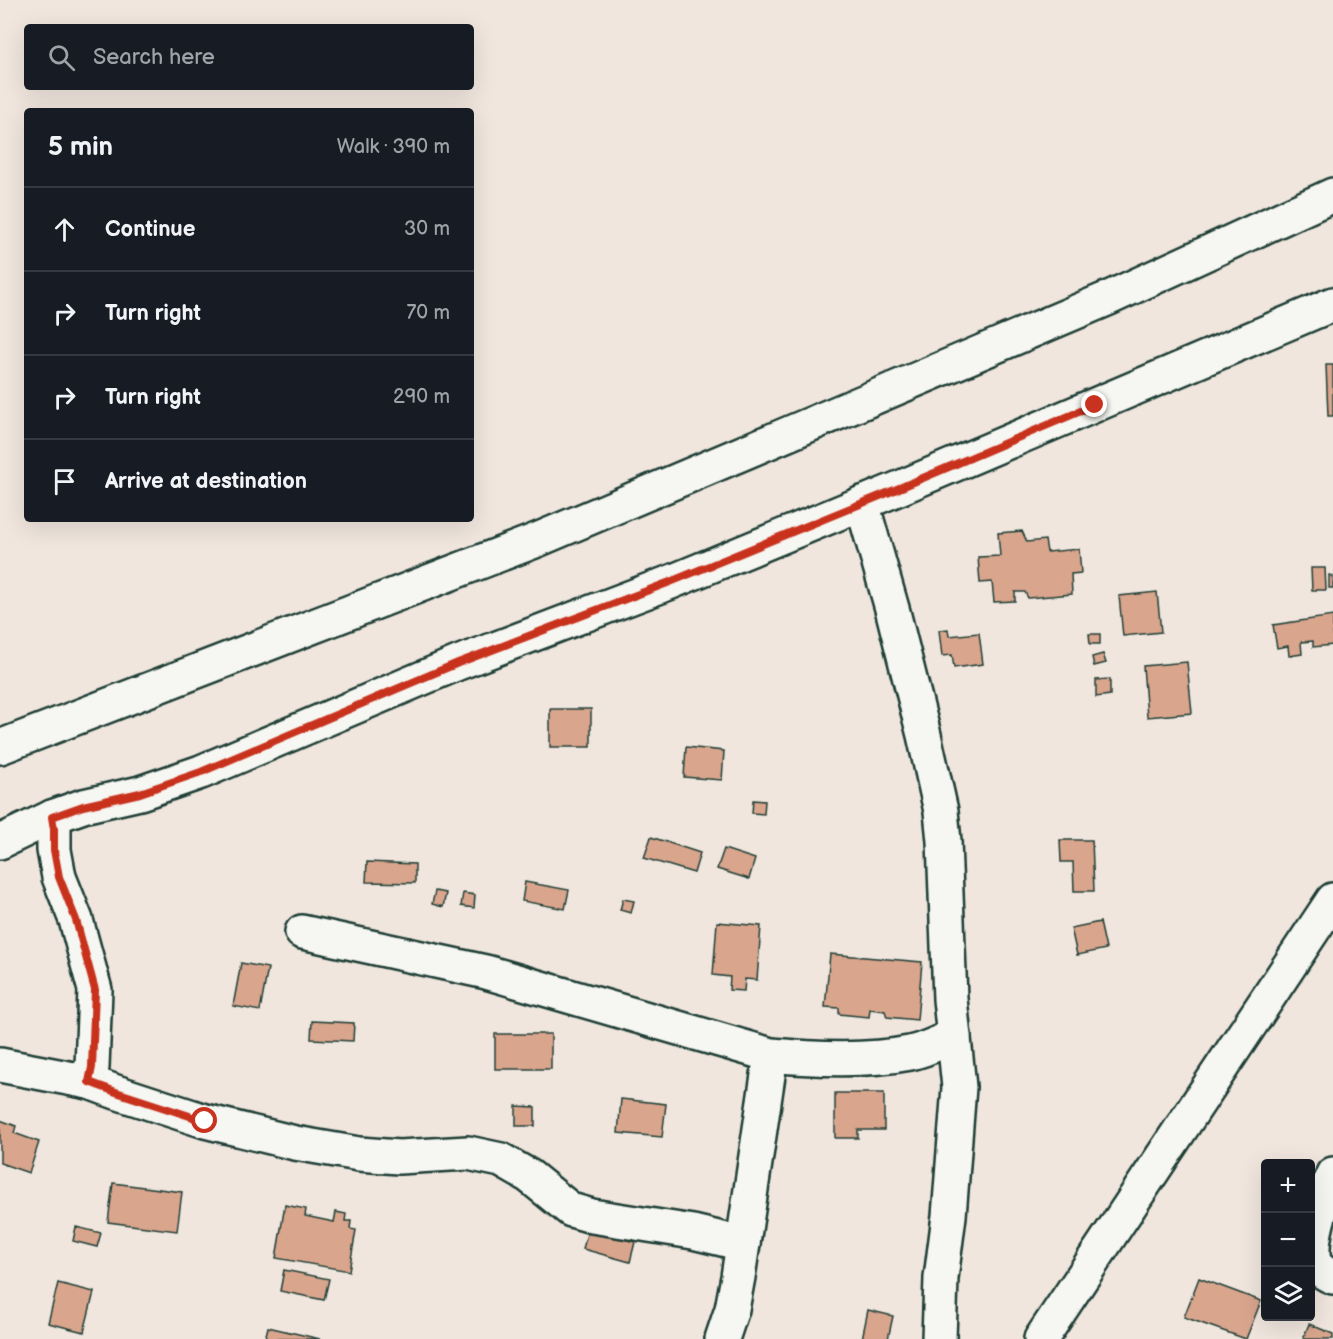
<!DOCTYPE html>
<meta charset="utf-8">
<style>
:root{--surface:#171b24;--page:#20242c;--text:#f1f3f6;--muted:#9ea1a6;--line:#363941}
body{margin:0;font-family:"Balsamiq Sans",sans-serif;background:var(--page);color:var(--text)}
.controls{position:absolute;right:18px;bottom:18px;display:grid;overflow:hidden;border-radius:6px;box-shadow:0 6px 24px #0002}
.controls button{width:54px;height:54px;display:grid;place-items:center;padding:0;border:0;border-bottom:2px solid var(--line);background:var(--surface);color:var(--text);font:30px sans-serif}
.stop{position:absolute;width:18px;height:18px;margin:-14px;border:4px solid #c8321e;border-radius:50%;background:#fff}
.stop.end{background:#c8321e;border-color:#fff;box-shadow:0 2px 6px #0008}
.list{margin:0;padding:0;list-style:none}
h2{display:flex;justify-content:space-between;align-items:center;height:78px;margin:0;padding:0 24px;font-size:26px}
h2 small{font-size:20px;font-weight:400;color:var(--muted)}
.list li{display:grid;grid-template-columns:39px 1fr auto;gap:18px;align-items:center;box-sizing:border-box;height:84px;padding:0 24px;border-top:2px solid var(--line)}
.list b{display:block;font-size:22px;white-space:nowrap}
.list em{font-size:20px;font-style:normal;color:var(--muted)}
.icon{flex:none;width:33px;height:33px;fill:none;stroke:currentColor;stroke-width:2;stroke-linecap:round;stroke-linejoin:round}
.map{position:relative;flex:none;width:1333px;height:1339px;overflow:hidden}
.search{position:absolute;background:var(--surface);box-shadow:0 6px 24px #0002;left:24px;top:24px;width:450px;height:66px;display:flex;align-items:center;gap:15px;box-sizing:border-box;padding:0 21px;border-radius:6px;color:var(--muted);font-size:22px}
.panel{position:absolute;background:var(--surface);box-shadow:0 6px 24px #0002;left:24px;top:108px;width:450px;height:414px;border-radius:6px}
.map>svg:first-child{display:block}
</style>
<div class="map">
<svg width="1333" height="1339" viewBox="0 0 1333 1339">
<rect width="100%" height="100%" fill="#f0e6de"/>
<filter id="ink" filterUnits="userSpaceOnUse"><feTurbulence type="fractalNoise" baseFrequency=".0167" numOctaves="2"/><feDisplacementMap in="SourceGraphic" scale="12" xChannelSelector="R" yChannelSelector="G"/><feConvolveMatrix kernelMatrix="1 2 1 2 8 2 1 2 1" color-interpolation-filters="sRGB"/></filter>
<g filter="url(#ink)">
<!-- building -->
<g fill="#d9a58d" stroke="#1f3d34" stroke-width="1.5">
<path d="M 1326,365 L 1333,365 L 1333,416 L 1328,416 Z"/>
<path d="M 1022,531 L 1027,542 L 1045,540 L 1047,552 L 1079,549 L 1081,573 L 1071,574 L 1072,594 L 1028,598 L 1025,592 L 1015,592 L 1015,601 L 994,602 L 992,582 L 980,583 L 978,557 L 1000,556 L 998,533 Z"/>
<path d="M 1311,568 L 1325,568 L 1326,590 L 1312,590 Z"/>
<path d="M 1329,575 L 1333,576 L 1333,588 L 1329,588 Z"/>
<path d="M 1157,592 L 1161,632 L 1123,636 L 1119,596 Z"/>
<path d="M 1333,616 L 1333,645 L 1313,647 L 1313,641 L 1301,642 L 1302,654 L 1289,656 L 1288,646 L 1277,648 L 1273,625 Z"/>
<path d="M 948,629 L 949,636 L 979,633 L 983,664 L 954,668 L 952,655 L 942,656 L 939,630 Z"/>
<path d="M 1089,634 L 1100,634 L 1100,644 L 1090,644 Z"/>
<path d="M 1103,654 L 1106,663 L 1094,666 L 1092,657 Z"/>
<path d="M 1187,662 L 1192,713 L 1147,717 L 1143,666 Z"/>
<path d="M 1110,679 L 1110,695 L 1096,697 L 1096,680 Z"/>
<rect x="550" y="709" width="41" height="38"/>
<path d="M 686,747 L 724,751 L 722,780 L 684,777 Z"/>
<path d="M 753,800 L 765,801 L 764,814 L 752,813 Z"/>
<path d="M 651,837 L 700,853 L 694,873 L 644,858 Z"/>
<path d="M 1060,840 L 1092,840 L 1094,891 L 1074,891 L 1073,862 L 1061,862 Z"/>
<path d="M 724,849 L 755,859 L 749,879 L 717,869 Z"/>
<path d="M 367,862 L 415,864 L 415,883 L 366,882 Z"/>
<path d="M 525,882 L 569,890 L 565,909 L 522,901 Z"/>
<path d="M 435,891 L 446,893 L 443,907 L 432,904 Z"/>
<path d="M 463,893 L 475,895 L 474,908 L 461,906 Z"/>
<path d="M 623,899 L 634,901 L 631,913 L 620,910 Z"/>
<path d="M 717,922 L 761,926 L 757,980 L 745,979 L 744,991 L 729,990 L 730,977 L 713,975 Z"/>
<path d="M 1100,922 L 1106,949 L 1077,955 L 1071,928 Z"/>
<path d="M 830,954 L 922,962 L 917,1020 L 887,1017 L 885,1011 L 870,1009 L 869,1017 L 839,1014 L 839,1008 L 825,1007 Z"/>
<path d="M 241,963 L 268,968 L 260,1011 L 233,1006 Z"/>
<path d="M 312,1021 L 354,1023 L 353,1041 L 311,1039 Z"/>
<rect x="495" y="1034" width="56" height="35"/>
<path d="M 835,1093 L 884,1093 L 884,1130 L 858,1130 L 858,1138 L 835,1138 Z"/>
<path d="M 621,1099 L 666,1104 L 662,1137 L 618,1133 Z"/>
<path d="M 516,1106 L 535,1107 L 535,1126 L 516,1126 Z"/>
<path d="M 0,1120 L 16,1126 L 14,1133 L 39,1142 L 29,1173 L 0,1163 Z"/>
<path d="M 113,1183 L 182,1192 L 177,1231 L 108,1222 Z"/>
<path d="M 285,1205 L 306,1209 L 305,1216 L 334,1222 L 336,1212 L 346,1214 L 345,1221 L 351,1221 L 350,1229 L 356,1230 L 349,1271 L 276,1258 Z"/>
<path d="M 76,1227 L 101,1233 L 97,1247 L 73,1241 Z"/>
<path d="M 588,1230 L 635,1242 L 630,1262 L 583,1249 Z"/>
<path d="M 284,1270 L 329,1279 L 324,1300 L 280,1291 Z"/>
<path d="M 1199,1278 L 1261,1301 L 1246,1339 L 1184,1317 Z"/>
<path d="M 58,1283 L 94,1292 L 84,1332 L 48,1323 Z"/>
<path d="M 868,1310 L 893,1316 L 888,1339 L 862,1339 Z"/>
<path d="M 1309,1324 L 1333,1334 L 1333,1339 L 1303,1339 Z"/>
<path d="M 268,1327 L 320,1339 L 265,1339 Z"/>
</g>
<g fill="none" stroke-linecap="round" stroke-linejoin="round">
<defs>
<g id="minor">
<path d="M 862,503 L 893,612 L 924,735 L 941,811 L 944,841 L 950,999 L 959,1087 L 949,1216 L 941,1278 L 939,1339"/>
<path d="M 52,817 L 54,829 L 54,850 L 59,877 L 76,920 L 95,990 L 92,1067 L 89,1082"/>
<path d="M 0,842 L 52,817 L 83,806 L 140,793 L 201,772 L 458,663 L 671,582 L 897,489 L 1333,304"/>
<path d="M 302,932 L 486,972 L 771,1055 C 813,1059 869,1061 910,1053 C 926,1050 940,1042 954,1036"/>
<path d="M 0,1065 L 89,1082 L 116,1092 L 205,1121 L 295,1143 L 359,1154 L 399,1157 L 468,1153 L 501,1160 L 529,1176 L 571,1210 L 592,1216 L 693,1232 L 743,1244"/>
<path d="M 1333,1174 C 1326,1193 1304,1249 1317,1267 C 1321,1271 1328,1275 1333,1277"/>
<path d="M 722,1339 L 732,1309 L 738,1277 L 771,1055"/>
<path d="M 1041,1339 L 1333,900"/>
</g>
<path id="major" d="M 0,747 L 537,540 L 1109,298 L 1333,195"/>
</defs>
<!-- minor casing -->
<use href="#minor" stroke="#1f3d34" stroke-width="38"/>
<!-- major casing -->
<use href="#major" stroke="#1f3d34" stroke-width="38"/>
<!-- minor -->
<use href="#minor" stroke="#f6f6f2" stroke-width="33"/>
<!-- major -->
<use href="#major" stroke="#f6f6f2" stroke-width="33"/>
</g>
</g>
<g fill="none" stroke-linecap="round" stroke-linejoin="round" filter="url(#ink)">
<!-- route -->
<path stroke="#c8321e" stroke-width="8" d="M 205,1121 L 116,1092 L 89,1082 L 92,1067 L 95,990 L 76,920 L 59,877 L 54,850 L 54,829 L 52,817 L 83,806 L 140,793 L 201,772 L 458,663 L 670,582 L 897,489 L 1095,405"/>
</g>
</svg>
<div class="controls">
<button>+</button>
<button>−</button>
<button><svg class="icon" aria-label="layers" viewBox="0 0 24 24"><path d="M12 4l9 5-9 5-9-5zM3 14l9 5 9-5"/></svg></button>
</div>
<div class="stop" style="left:205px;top:1121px"></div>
<div class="stop end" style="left:1095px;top:405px"></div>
<div class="search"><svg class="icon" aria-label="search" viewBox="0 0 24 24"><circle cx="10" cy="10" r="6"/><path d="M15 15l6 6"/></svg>Search here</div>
<section class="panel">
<h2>5 min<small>Walk · 390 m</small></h2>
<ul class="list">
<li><svg class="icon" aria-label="ahead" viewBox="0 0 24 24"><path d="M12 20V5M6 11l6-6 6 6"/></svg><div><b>Continue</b></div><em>30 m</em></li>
<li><svg class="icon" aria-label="right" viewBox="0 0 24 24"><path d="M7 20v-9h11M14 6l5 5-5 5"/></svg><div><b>Turn right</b></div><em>70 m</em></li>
<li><svg class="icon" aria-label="right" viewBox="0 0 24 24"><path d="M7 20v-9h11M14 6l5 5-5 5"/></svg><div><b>Turn right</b></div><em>290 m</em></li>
<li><svg class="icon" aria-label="arrive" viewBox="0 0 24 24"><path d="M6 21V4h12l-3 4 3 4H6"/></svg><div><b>Arrive at destination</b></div></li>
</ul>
</section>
</div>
